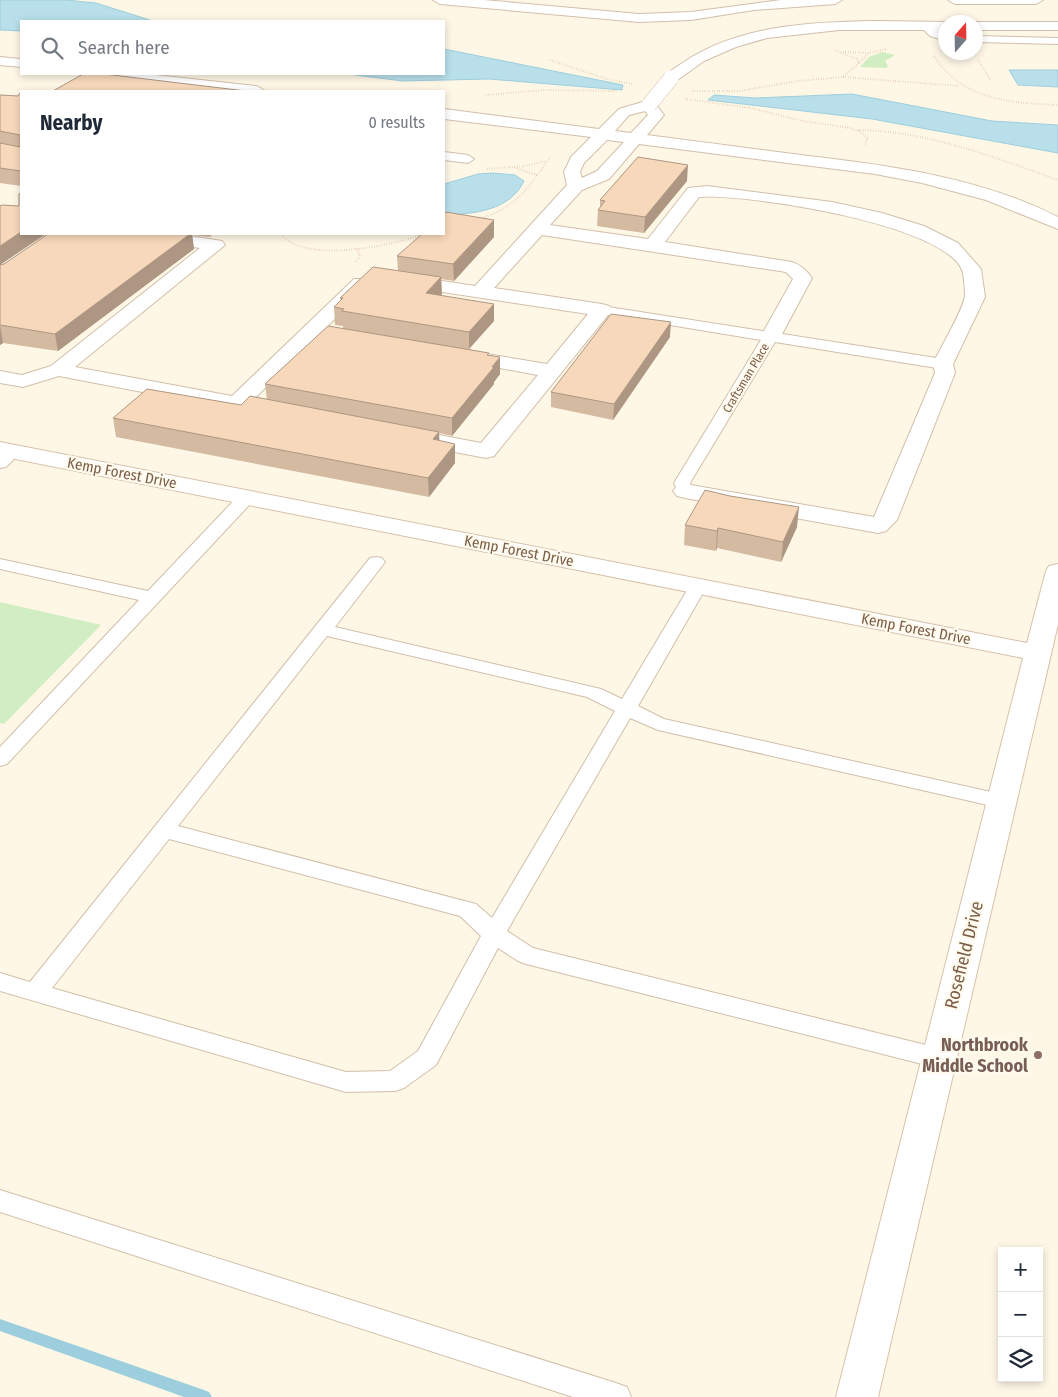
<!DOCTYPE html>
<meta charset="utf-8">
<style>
:root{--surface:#fff;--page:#f6f6f7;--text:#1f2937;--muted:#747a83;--line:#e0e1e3}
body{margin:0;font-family:"Fira Sans Condensed",sans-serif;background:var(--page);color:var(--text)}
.controls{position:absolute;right:15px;bottom:15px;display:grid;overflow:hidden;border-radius:0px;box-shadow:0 2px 8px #0003}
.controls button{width:45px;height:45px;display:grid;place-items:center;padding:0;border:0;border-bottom:1px solid var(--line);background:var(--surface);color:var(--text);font:25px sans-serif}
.compass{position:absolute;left:938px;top:15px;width:45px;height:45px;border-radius:50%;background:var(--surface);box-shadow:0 2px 8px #0003;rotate:20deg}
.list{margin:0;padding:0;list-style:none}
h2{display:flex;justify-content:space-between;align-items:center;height:65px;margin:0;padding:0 20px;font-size:21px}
h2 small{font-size:16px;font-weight:400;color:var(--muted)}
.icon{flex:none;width:28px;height:28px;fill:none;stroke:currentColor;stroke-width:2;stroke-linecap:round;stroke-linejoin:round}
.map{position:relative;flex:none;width:1058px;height:1397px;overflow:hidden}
.search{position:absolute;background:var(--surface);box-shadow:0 2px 8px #0003;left:20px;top:20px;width:425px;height:55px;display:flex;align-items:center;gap:12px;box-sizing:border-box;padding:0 18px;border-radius:0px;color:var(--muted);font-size:19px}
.panel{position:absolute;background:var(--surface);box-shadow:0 2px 8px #0003;left:20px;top:90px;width:425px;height:145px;border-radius:0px}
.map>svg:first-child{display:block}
</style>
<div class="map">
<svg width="1058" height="1397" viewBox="0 0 1058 1397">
<rect width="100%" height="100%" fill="#fef7e6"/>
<!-- green -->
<g fill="#d0eec2">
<path d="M 882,52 L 895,55 L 885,61 L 888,66 L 886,68 L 860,67 L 869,57 Z"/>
<path d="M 0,602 L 101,625 L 4,724 L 0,723 Z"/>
</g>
<!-- water -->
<g fill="#b8dfea" stroke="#9dcedd">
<path d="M 0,0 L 66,0 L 96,3 L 153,21 L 21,21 L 21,31 L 0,30 Z"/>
<path d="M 444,49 L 623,85 L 622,90 L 489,79 L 403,81 L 347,74 L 444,74 Z"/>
<path d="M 1009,70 L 1058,70 L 1058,87 L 1018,85 Z"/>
<path d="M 852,94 L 992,121 L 1058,125 L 1058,153 L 872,119 L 708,100 L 714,95 L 755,98 Z"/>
<path d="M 493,173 L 515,175 L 524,181 C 510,211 473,214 444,215 L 444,184 L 478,174 Z"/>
</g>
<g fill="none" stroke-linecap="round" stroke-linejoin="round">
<!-- stream -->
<path fill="#9dcedd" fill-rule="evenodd" d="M 0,1319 L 204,1390 L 209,1392 L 212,1397 L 184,1397 L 0,1331 Z"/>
<defs>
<g id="lane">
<path d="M 925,23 L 946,34 L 946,41 L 930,36 L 920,26 Z"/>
<path d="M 976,36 L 1058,38 L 1058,44 L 976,42 Z"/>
<path d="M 444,152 L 468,155 L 474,159 L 468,163 L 444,160 Z"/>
<path d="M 602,306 L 943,359 L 951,364 L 943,369 L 775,342 L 690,483 L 693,491 L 691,495 L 679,495 L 674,483 L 761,340 L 597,313 L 595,310 L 597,307 Z"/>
<path d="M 13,447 L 21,452 L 6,467 L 0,468 L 0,455 Z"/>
<path d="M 246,493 L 252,494 L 255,498 L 252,502 L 7,764 L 0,766 L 0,747 L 139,600 L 0,569 L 0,559 L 148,591 L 240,494 Z"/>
<path d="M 376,557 L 382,558 L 385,562 L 335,627 L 601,689 L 622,699 L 692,582 L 704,582 L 707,586 L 638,706 L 664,719 L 1009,796 L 1012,801 L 1009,806 L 1001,808 L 658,730 L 630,718 L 507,931 L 533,948 L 938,1048 L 947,1051 L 951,1058 L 947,1065 L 938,1068 L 526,964 L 518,961 L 498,948 L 436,1065 L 404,1088 L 395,1091 L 346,1092 L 0,991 L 0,973 L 30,982 L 370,558 ZM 327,636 L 587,697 L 615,711 L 492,918 L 476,904 L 178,826 ZM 169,839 L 460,916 L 481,936 L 418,1051 L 390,1071 L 346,1072 L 52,988 Z"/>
<path d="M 0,1190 L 616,1383 L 627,1387 L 631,1397 L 573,1397 L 0,1212 Z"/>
</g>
<g id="street">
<path d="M 433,0 L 484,0 L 639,14 L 691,12 L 781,0 L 842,0 L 835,4 L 754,10 L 691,20 L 639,22 L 440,4 Z"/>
<path d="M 948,0 L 1043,0 L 1036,4 L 955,4 Z"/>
<path d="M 876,21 L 949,22 L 946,22 L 946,30 L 839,30 L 767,38 L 736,47 L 704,61 L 676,81 L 666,81 L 664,78 C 668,72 675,68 681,64 C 737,25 810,22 876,21 Z"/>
<path d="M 973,22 L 1058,22 L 1058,30 L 976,30 L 976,22 Z"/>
<path d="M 0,57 L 21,59 L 21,67 L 0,65 Z"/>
<path d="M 102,74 L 146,74 L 257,86 L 265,91 L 220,91 L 109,78 L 104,77 Z"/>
<path d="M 649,100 L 654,102 L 664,115 L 647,135 C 701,142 755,149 809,156 C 894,166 981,178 1058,217 L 1058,229 L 986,200 L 922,183 L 875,174 L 639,144 L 609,179 L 582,190 L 550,225 L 648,239 L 688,188 L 707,186 L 832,202 L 882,213 L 924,226 L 958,243 L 981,269 L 985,297 L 953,364 L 955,373 L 897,520 L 886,531 L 878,533 L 685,498 L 677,496 L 673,491 L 677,486 L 685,484 L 874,517 L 935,373 L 933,364 C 939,350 965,307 965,295 C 965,289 964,279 963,273 C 951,224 743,193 699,197 L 665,242 L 792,262 C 801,265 807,271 812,278 L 781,336 L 778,340 L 771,342 L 764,340 L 761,336 L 793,279 L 786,272 L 542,235 L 494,288 L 602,304 L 609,306 L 612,310 L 494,456 L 486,458 L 418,445 L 410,443 L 407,438 L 410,433 L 418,431 L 481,443 L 538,375 L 456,360 L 453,356 L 456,352 L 463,350 L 547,364 L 588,314 L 396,285 L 394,281 L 396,277 L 403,275 L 475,286 L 567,185 L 564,172 L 571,157 L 591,137 L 444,119 L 444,109 L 599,129 L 619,109 ZM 645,111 L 648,115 L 631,133 L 615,131 L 629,115 ZM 607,140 L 624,142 L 597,171 L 582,178 L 580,172 L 584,163 Z"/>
<path d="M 129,234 L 175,234 L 216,240 L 222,241 L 225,245 L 75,367 L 232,396 L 354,279 L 368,279 L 371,283 L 253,400 L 286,406 L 289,411 L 286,416 L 278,417 L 236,410 L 59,376 L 23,387 L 0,383 L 0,371 L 22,375 L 51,366 L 200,248 L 138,239 L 132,238 Z"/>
</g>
<path id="secondary" d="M 0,442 L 1027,643 L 1046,571 L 1049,566 L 1058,564 L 1058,624 L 878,1397 L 836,1397 L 1023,658 L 0,456 Z"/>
</defs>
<!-- lane casing -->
<use href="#lane" stroke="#d2bfaa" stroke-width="2"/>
<!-- street casing -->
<use href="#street" stroke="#d2bfaa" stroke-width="2"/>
<!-- secondary casing -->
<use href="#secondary" stroke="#d8c2a9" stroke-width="2"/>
<!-- path -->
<g stroke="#dcbb9d" stroke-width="2" stroke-dasharray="0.5 2" stroke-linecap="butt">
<path d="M 843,52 L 868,53 L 887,49"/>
<path d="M 934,56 C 962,100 1010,103 1058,105"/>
<path d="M 550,60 L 610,80 L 633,84"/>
<path d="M 978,60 L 991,81"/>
<path d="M 859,63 L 868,54"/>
<path d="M 843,77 L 959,86"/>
<path d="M 692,91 L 739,91 L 798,81 L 843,77 L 859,63 L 857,59 L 834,50"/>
<path d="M 486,95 L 544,90 L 617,91"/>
<path d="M 685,99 L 751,108 L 803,121 L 850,128 L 861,132 L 867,138 L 865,145"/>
<path d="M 858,130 C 928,131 993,157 1058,180"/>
<path d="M 515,168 L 537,175"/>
<path d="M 487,169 L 525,166 L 546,161"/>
<path d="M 478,219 C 515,209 530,187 550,157"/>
<path d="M 281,234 C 303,264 393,246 423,234"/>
<path d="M 356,262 L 360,256 L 357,248"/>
</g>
<!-- lane -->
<use href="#lane" fill="#fff" fill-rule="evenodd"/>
<!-- street -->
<use href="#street" fill="#fff" fill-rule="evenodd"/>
<!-- secondary -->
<use href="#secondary" fill="#fff" fill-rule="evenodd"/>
<defs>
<path id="street-bridge" d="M 649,105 L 671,78"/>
</defs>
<!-- street-bridge casing -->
<use href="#street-bridge" stroke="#d2bfaa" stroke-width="16" stroke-linecap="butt"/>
<!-- street-bridge -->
<use href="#street-bridge" stroke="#fff" stroke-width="15"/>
</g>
<!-- wall -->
<g fill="#d4baa1">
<path d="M 21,93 L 21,186 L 0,183 L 0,95 L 18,96 Z"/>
<path d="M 687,181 L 644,233 L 597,226 L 598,210 L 600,207 L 600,200 Z"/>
<path d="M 48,234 L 213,234 L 210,237 L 192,235 L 194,249 L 58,351 L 3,343 L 0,345 L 0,265 L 4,264 Z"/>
<path d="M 494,237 L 454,281 L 441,279 L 442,294 L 440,295 L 494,321 L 469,349 L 489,355 L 500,374 L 494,382 L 494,384 L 452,436 L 439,433 L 439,441 L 455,444 L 455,463 L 429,497 L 116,437 L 113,418 L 241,405 L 267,400 L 265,384 L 343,328 L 343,326 L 335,325 L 334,307 L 341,301 L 340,298 L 398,271 L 397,256 Z"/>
<path d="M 670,337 L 613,420 L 551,407 L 551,392 Z"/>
<path d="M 685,525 L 797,527 L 781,562 L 717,548 L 716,551 L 684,545 Z"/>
</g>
<!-- shaded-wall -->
<g fill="#ad9783">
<path d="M 688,165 L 687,181 L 644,233 L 645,217 Z"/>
<path d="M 494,220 L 494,237 L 454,281 L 453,264 Z"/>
<path d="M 21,232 L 21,234 L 46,234 L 0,265 L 0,246 Z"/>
<path d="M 190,234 L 192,234 L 194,249 L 58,351 L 55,334 Z"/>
<path d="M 441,277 L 442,294 L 427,311 L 426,293 Z"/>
<path d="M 494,304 L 494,321 L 469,349 L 469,332 Z"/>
<path d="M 671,322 L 670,337 L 613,420 L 614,404 Z"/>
<path d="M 0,325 L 3,343 L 0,345 Z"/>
<path d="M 500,357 L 500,374 L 494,382 L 494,384 L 452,436 L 452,418 Z"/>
<path d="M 439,432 L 440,451 L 433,439 Z"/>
<path d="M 455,444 L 455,463 L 429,497 L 428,478 Z"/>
<path d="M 799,507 L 797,527 L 781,562 L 783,542 Z"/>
<path d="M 718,528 L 717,548 L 716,551 L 717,531 Z"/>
</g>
<!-- building -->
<g fill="#f7d8bb" stroke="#ad9783">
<path d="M 83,74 L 104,74 L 246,91 L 53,91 Z"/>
<path d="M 20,93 L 21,93 L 21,171 L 0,168 L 0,143 L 20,147 L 20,135 L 0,131 L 0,95 L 18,96 Z"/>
<path d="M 638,157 L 688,165 L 645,217 L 598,210 L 605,201 L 600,200 Z"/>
<path d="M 21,192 L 21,232 L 0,246 L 0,206 L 2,205 L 19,206 L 19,194 Z"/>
<path d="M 446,212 L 494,220 L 453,264 L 397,256 L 422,234 L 444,234 L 444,214 Z"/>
<path d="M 48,234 L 190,234 L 55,334 L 0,325 L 0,265 L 4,264 Z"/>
<path d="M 373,267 L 441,277 L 426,293 L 494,304 L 469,332 L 342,311 L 344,309 L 334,307 L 343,298 L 340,298 Z"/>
<path d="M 611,314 L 671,322 L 614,404 L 551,392 Z"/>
<path d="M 328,326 L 489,353 L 487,355 L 500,357 L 492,367 L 494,367 L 452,418 L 265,384 Z"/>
<path d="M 147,389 L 241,405 L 250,396 L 439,432 L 433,439 L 455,444 L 428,478 L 113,418 Z"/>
<path d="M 705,490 L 730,496 L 799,507 L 783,542 L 718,528 L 717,531 L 685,525 Z"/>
</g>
<!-- markers -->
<circle fill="#8d6e63" stroke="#fffaee" stroke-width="2" cx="1038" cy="1055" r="5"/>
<g text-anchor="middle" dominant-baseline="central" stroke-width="4.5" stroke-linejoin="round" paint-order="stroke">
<!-- far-street labels -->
<g font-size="12" fill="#7b5e47" stroke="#fffaee">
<text transform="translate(746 378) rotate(-59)">Craftsman Place</text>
</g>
<!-- street labels -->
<g font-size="15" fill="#7b5e47" stroke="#fffaee">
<text transform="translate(122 473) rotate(11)">Kemp Forest Drive</text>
<text transform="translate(519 551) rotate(11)">Kemp Forest Drive</text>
<text transform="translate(916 629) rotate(11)">Kemp Forest Drive</text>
</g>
<!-- near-street labels -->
<g font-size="18" fill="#7b5e47" stroke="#fffaee">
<text transform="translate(964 955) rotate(-76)">Rosefield Drive</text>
</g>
<!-- near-education labels -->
<g font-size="18" font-weight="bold" fill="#785e54" stroke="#fffaee" text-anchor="end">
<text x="1028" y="1045">Northbrook<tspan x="1028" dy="21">Middle School</tspan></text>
</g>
</g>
</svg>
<div class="controls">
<button>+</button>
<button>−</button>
<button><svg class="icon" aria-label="layers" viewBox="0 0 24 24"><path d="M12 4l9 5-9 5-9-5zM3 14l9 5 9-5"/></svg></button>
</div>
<svg class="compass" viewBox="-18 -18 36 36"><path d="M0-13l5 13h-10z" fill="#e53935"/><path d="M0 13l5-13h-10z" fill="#747a83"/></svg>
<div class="search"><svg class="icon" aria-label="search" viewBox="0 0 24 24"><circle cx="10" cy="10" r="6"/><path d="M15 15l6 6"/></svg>Search here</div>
<section class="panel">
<h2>Nearby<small>0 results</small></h2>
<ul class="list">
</ul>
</section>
</div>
